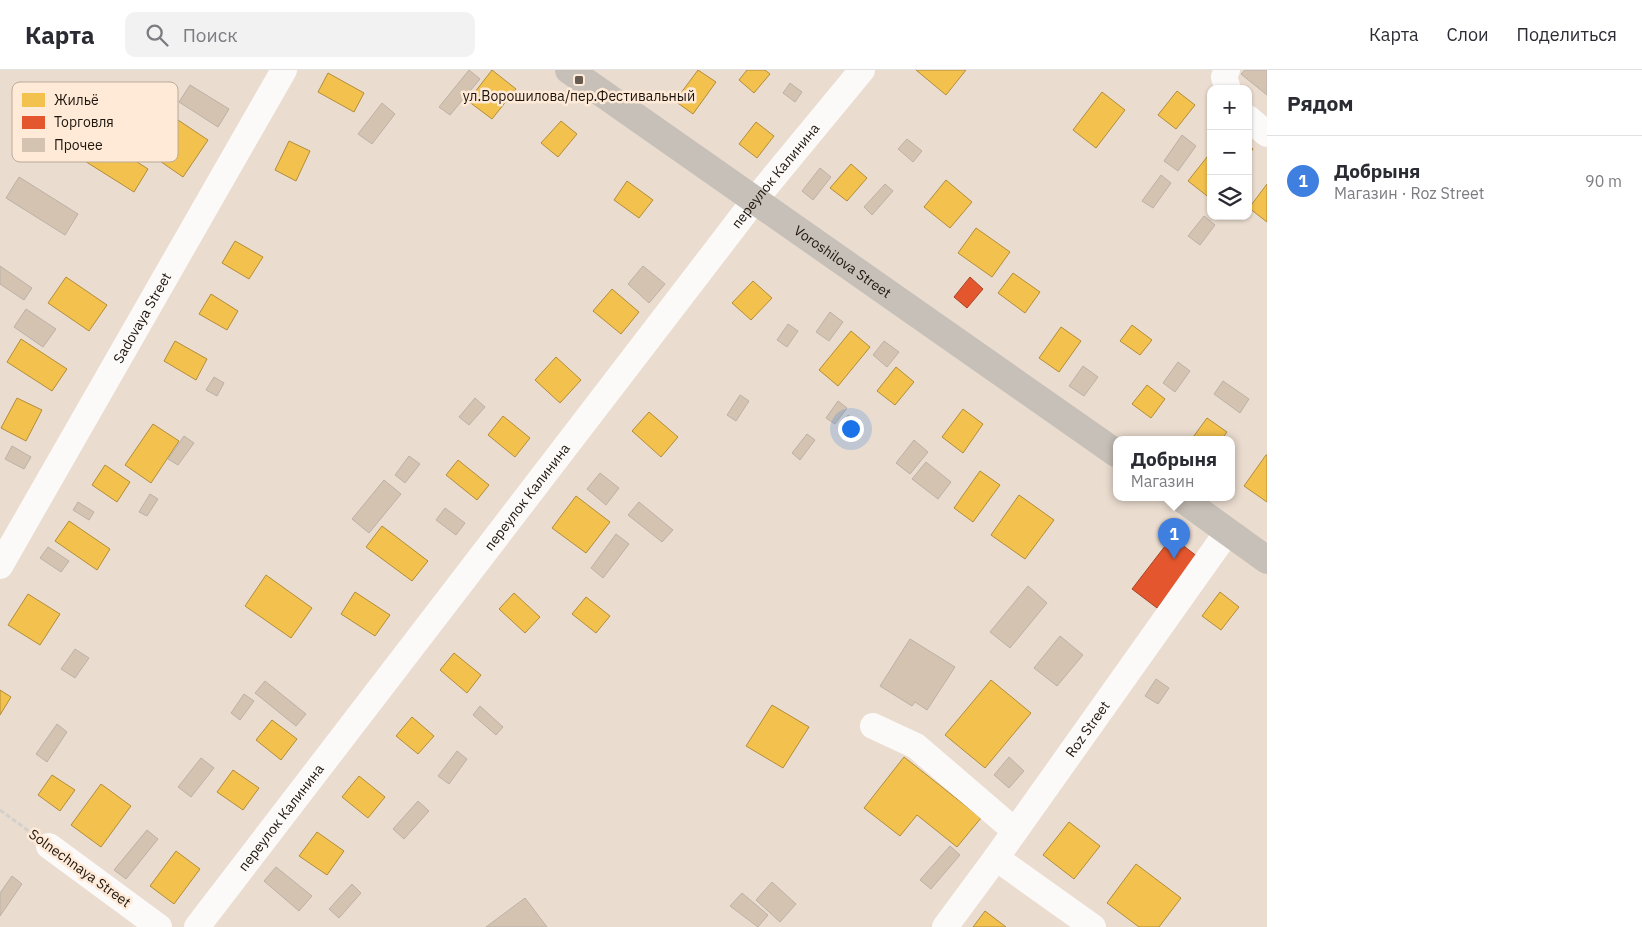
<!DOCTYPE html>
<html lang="ru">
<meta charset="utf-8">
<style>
:root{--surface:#fff;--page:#f2f2f3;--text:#2b2b33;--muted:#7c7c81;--line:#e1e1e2;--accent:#ea580c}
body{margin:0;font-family:"IBM Plex Sans",sans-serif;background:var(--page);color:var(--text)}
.controls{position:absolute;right:15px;top:15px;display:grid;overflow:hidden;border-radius:10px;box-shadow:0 1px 4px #0004}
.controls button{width:45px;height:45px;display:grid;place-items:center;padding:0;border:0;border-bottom:1px solid var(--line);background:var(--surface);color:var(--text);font:25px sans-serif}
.you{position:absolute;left:850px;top:358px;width:18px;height:18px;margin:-12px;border:4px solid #fff;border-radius:50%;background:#1a73e8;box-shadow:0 0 0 8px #1a73e833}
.badge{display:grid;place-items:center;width:32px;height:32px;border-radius:50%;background:var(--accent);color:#fff;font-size:16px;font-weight:700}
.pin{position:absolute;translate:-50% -41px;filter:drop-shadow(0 1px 2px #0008)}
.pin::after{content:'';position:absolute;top:26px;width:18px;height:15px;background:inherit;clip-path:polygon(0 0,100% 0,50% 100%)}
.popup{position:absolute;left:1113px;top:366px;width:122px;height:65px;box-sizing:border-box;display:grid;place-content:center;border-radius:10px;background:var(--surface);filter:drop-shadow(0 1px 4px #0005);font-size:16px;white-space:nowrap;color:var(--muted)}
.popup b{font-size:19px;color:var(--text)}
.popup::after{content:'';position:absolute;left:50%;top:100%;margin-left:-10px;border:10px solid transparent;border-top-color:var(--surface)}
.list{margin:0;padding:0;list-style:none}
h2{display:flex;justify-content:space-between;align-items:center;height:65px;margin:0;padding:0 20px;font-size:21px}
h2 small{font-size:16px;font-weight:400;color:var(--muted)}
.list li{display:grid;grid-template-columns:32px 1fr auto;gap:15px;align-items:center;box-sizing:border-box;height:90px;padding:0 20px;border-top:1px solid var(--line)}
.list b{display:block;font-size:19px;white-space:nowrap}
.list p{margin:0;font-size:16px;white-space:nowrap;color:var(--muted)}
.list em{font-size:16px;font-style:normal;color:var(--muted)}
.icon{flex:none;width:28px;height:28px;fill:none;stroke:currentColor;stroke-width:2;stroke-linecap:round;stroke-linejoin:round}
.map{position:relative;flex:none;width:1267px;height:857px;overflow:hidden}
header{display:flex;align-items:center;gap:30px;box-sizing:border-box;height:70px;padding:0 25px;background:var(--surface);border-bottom:1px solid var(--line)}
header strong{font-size:24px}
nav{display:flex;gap:28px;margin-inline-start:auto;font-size:18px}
.search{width:350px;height:45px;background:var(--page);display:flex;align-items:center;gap:12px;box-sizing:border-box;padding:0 18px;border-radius:10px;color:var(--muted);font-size:19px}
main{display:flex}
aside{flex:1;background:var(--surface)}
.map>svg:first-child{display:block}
</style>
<header>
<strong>Карта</strong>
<div class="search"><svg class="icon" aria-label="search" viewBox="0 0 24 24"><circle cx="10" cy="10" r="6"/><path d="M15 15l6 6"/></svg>Поиск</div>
<nav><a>Карта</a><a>Слои</a><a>Поделиться</a></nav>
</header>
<main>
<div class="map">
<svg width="1267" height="857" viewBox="0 0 1267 857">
<rect width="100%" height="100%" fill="#eadccf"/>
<!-- homes -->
<g fill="#f2c14e" stroke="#b28d3a">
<path d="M 492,0 L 516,19 L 492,49 L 468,31 Z"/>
<path d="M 698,0 L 716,12 L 693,44 L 675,31 Z"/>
<path d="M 747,0 L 765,0 L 770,4 L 754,23 L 739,10 Z"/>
<path d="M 916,0 L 966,0 L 946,25 Z"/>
<path d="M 328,3 L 364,23 L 354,42 L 318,22 Z"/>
<path d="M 1177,21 L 1195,35 L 1176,59 L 1158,45 Z"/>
<path d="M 1102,22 L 1125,40 L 1096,78 L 1073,60 Z"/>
<path d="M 166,42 L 208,70 L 183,107 L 141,78 Z"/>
<path d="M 561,51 L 577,64 L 558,87 L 541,73 Z"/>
<path d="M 756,52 L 774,66 L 757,88 L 739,74 Z"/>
<path d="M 95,65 L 148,99 L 134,122 L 80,88 Z"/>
<path d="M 289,71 L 310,81 L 296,111 L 275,100 Z"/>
<path d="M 1248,75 L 1253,79 L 1248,85 Z"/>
<path d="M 1211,82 L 1211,129 L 1188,111 Z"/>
<path d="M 851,94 L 867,108 L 847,131 L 830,118 Z"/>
<path d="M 946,110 L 972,132 L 950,158 L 924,137 Z"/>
<path d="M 627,111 L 653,130 L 639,148 L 614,130 Z"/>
<path d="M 1267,114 L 1267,152 L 1249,138 Z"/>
<path d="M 976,158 L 1010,182 L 992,207 L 958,183 Z"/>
<path d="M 235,171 L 263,187 L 249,209 L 222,193 Z"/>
<path d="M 1013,203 L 1040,222 L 1025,243 L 998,223 Z"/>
<path d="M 66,207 L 107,235 L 89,261 L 48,233 Z"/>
<path d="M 753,211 L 772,228 L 751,250 L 732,233 Z"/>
<path d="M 612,219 L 639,242 L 621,264 L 593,241 Z"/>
<path d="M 211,224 L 238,241 L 227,260 L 199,244 Z"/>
<path d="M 1132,255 L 1152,270 L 1140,285 L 1120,271 Z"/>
<path d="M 1061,257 L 1081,271 L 1059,302 L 1039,288 Z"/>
<path d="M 851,261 L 870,277 L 838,316 L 819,300 Z"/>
<path d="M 21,269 L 67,299 L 52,321 L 7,292 Z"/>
<path d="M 175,271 L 207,289 L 196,310 L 164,291 Z"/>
<path d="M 556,287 L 581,310 L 560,333 L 535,310 Z"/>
<path d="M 896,297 L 914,312 L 895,335 L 877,321 Z"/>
<path d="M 1147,315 L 1165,329 L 1151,348 L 1132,334 Z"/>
<path d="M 17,328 L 42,340 L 26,371 L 1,358 Z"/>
<path d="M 963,339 L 983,354 L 963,383 L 942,367 Z"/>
<path d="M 649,342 L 678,367 L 661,387 L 632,361 Z"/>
<path d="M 503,346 L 530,368 L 515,387 L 488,365 Z"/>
<path d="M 1207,348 L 1227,362 L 1221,370 L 1191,370 Z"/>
<path d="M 153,354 L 179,371 L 151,413 L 125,395 Z"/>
<path d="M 1266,385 L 1267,385 L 1267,432 L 1244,416 Z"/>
<path d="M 458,390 L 489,415 L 477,430 L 446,405 Z"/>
<path d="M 105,395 L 130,412 L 117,432 L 92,415 Z"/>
<path d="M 980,401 L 1000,415 L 973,452 L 954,438 Z"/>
<path d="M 1019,425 L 1054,450 L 1025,489 L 991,465 Z"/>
<path d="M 576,426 L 610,452 L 586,483 L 552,458 Z"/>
<path d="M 69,451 L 110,479 L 97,500 L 55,471 Z"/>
<path d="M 382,456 L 428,491 L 412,511 L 366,477 Z"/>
<path d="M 266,505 L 312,538 L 291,568 L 245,536 Z"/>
<path d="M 355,522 L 390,545 L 375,566 L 341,544 Z"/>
<path d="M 1220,522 L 1239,537 L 1221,560 L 1202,546 Z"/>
<path d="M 514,523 L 540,547 L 525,563 L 499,539 Z"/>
<path d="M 28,524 L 60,544 L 40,575 L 8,555 Z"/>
<path d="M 586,527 L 610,546 L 596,563 L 572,544 Z"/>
<path d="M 454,583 L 481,605 L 467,623 L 440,600 Z"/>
<path d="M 991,610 L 1031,643 L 985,698 L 945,665 Z"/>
<path d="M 0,620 L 11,627 L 0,645 Z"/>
<path d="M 772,635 L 809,657 L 783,698 L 746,676 Z"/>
<path d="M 412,647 L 434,666 L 418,684 L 396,666 Z"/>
<path d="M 272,650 L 297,669 L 281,690 L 256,670 Z"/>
<path d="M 904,687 L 981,748 L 957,777 L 917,745 L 900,766 L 864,738 Z"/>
<path d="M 233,700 L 259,718 L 243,740 L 217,722 Z"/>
<path d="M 52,705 L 75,720 L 60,741 L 38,725 Z"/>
<path d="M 359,706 L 385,727 L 368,748 L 342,727 Z"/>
<path d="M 101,714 L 131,736 L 101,777 L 71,755 Z"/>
<path d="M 1069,752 L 1100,776 L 1074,809 L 1043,785 Z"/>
<path d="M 317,762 L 344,781 L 327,805 L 299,786 Z"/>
<path d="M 176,781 L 200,799 L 174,834 L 150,816 Z"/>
<path d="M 1136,794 L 1181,828 L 1159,857 L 1139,857 L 1107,833 Z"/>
<path d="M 985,841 L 1006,857 L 973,857 Z"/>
</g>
<!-- shops -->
<g fill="#e4572e" stroke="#a94324">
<path d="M 970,207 L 983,219 L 967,238 L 954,227 Z"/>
<path d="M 1172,467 L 1198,487 L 1157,538 L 1132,519 Z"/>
</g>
<!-- building -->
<g fill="#d4c3b1" stroke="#bcb1a7">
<path d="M 469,0 L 480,9 L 450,45 L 439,37 Z"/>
<path d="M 1245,0 L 1267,0 L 1267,25 L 1241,4 Z"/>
<path d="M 790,13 L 802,22 L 795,32 L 783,23 Z"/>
<path d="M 190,15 L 229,39 L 218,57 L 179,32 Z"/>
<path d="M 382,33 L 395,44 L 372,74 L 358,64 Z"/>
<path d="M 1182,65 L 1196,76 L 1178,101 L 1164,91 Z"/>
<path d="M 907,69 L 922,81 L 913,92 L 898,79 Z"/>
<path d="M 820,98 L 831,107 L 813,130 L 802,121 Z"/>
<path d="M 1161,105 L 1171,113 L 1153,138 L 1142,131 Z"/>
<path d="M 19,107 L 78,144 L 65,165 L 6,128 Z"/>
<path d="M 885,114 L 893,121 L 872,145 L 864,137 Z"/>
<path d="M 1204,146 L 1215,155 L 1200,175 L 1188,166 Z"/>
<path d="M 0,196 L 32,218 L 24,230 L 0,214 Z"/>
<path d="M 643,196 L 665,214 L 649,233 L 628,214 Z"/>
<path d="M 26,239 L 56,259 L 43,277 L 14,257 Z"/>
<path d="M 830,242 L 843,252 L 829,271 L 816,262 Z"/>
<path d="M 788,254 L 798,261 L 787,277 L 777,270 Z"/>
<path d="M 884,271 L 899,282 L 887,297 L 873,285 Z"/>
<path d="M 1178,292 L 1190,301 L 1175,322 L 1163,313 Z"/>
<path d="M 1083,296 L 1098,307 L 1084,326 L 1069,316 Z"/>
<path d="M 214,307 L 224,313 L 217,326 L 206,320 Z"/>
<path d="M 1223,311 L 1249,329 L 1240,343 L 1214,324 Z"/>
<path d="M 740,325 L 749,331 L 736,351 L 727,345 Z"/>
<path d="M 475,328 L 485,337 L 469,355 L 459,347 Z"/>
<path d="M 838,331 L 847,338 L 835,354 L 826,348 Z"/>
<path d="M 848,345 L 864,357 L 857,367 L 841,356 Z"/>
<path d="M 807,364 L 815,370 L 800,390 L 792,383 Z"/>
<path d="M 184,366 L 194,373 L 178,395 L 168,389 Z"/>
<path d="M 914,370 L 928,382 L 910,404 L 896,393 Z"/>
<path d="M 12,376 L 31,387 L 24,399 L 5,389 Z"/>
<path d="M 409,386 L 420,394 L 405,413 L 395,405 Z"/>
<path d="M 926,392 L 951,412 L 938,429 L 912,409 Z"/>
<path d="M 600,403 L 619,418 L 606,435 L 587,419 Z"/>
<path d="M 384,410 L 401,424 L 369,463 L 352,449 Z"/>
<path d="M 150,424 L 158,429 L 147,446 L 139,442 Z"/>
<path d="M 78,432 L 94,442 L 89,450 L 73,440 Z"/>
<path d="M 639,432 L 673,460 L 662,472 L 628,445 Z"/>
<path d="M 445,438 L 465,453 L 456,465 L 436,450 Z"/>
<path d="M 616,464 L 629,474 L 603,508 L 591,498 Z"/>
<path d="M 48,477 L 69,491 L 61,502 L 40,488 Z"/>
<path d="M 1028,516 L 1047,533 L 1010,578 L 990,562 Z"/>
<path d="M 1060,566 L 1083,585 L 1057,616 L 1034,598 Z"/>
<path d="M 910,569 L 955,597 L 927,640 L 915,632 L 912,636 L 880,616 Z"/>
<path d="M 75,579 L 89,588 L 75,608 L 61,599 Z"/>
<path d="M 1156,609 L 1169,618 L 1158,634 L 1145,626 Z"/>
<path d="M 265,611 L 306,644 L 296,656 L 255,623 Z"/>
<path d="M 244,624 L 254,631 L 240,650 L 231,643 Z"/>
<path d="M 480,636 L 503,657 L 496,665 L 473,645 Z"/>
<path d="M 57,654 L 67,662 L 47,692 L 36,684 Z"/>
<path d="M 457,681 L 467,689 L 449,714 L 438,706 Z"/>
<path d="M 1009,687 L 1024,701 L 1009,718 L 994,705 Z"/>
<path d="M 201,688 L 214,698 L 191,727 L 178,717 Z"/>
<path d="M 418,731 L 429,741 L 404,769 L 393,759 Z"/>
<path d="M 147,760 L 158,769 L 126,809 L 114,800 Z"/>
<path d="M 950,776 L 960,785 L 931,819 L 920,810 Z"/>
<path d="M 276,797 L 312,826 L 299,841 L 264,811 Z"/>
<path d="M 12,806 L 22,814 L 0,846 L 0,823 Z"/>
<path d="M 772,812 L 796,834 L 780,852 L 756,830 Z"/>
<path d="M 352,814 L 361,823 L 339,848 L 329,839 Z"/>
<path d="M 742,823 L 768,845 L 758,857 L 730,836 Z"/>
<path d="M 525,828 L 547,857 L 486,857 Z"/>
</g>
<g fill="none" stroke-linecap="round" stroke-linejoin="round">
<!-- path -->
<path stroke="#d4d0cc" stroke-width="3" stroke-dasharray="5 2.5" stroke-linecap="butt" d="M 0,740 L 30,762"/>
<!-- minor -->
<g stroke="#fcfaf8" stroke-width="26">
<path d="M 1227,0 L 1224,7 L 1228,19"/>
<path d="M 1248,48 L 1267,64"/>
<path id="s1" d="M 0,496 L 284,0"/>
<path d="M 873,656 L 916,676 L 1015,761"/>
<path d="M 49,776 L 159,857"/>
<path d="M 996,788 L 1093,857"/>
<path id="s2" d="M 197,857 L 754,131 L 862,0"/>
<path id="s3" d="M 945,857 L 996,788 L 1228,461"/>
</g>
<!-- major -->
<g stroke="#c7c0b8" stroke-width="28">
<path id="s4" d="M 569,0 L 1116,383"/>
<path d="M 1181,428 L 1267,490"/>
</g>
</g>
<!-- markers -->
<rect fill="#655b51" stroke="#feead7" stroke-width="2" x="574" y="5" width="10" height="10" rx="2.5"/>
<g text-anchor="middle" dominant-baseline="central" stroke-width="5" stroke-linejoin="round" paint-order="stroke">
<!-- poi labels -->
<g font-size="14" fill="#1e150d" stroke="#feead7">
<text x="579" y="26">ул.Ворошилова/пер.Фестивальный</text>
</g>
<!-- street labels -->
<g font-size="14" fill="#1e150d" stroke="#feead7">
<text stroke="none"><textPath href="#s2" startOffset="948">переулок Калинина</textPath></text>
<text stroke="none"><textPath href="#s4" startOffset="334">Voroshilova Street</textPath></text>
<text stroke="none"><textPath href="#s1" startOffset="286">Sadovaya Street</textPath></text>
<text stroke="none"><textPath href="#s2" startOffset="542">переулок Калинина</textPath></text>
<text stroke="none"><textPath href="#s3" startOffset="244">Roz Street</textPath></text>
<text stroke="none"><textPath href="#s2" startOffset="138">переулок Калинина</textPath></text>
<text transform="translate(80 798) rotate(36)">Solnechnaya Street</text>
</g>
</g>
<!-- legend -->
<rect x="12" y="12" width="166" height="80" rx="8" fill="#feead7" stroke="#bbaa9a" stroke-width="1"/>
<rect x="22" y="23" width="23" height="14" fill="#f2c14e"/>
<rect x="22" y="46" width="23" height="13" fill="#e4572e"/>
<rect x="22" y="68" width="23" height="14" fill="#d4c3b1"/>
<g font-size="14" fill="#1e150d">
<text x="54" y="35">Жильё</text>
<text x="54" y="57">Торговля</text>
<text x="54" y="80">Прочее</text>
</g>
</svg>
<div class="controls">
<button>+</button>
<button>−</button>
<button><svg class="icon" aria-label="layers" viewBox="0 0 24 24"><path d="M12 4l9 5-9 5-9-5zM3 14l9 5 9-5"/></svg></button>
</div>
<div class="you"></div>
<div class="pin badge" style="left:1174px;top:489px;background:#3f7fe0">1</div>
<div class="popup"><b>Добрыня</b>Магазин</div>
</div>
<aside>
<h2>Рядом<small></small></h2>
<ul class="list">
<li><span class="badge" style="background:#3f7fe0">1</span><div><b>Добрыня</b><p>Магазин · Roz Street</p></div><em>90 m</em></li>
</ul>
</aside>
</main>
